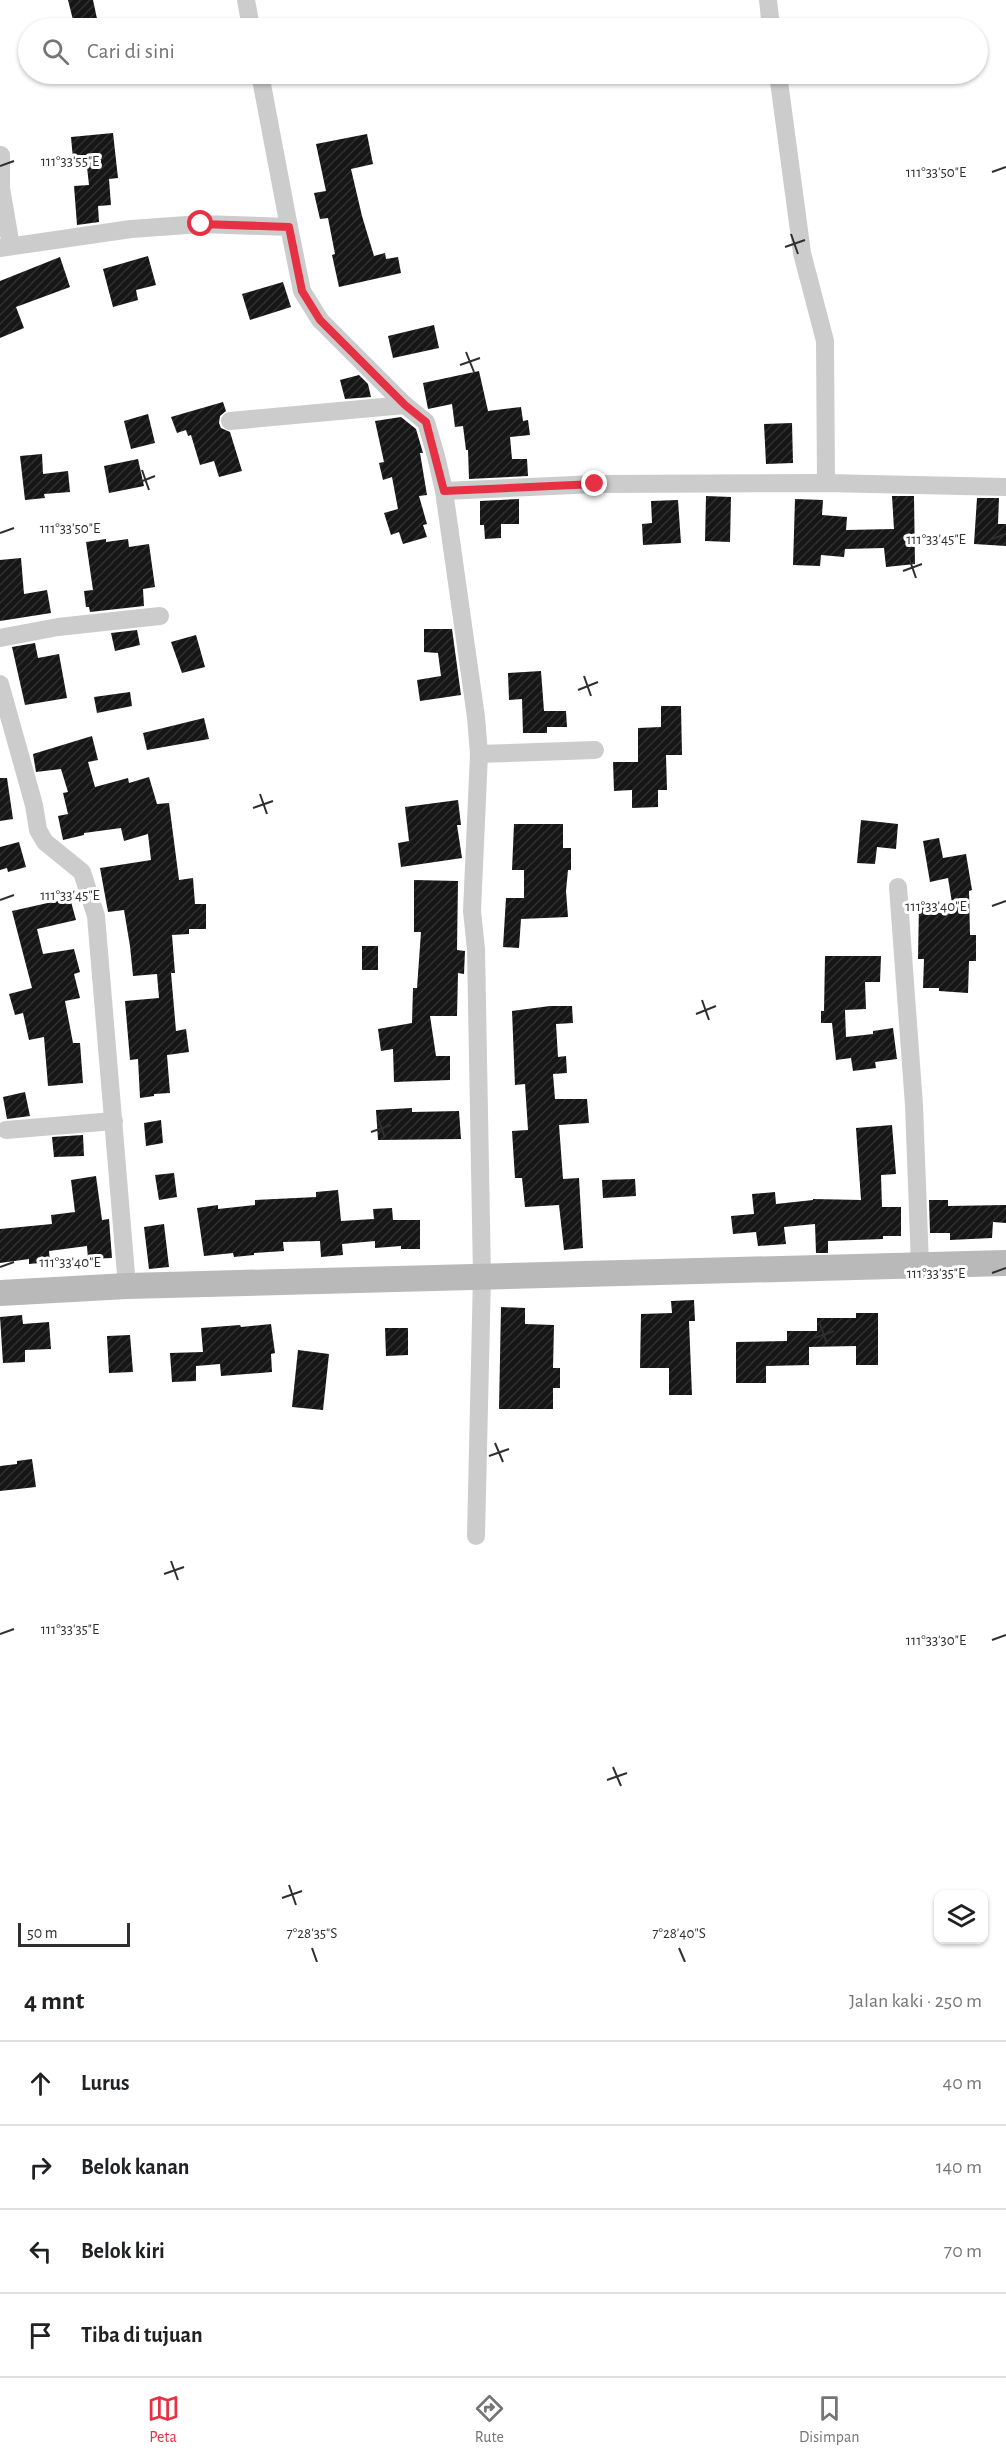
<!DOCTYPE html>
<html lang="id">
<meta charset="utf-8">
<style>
:root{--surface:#fff;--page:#f2f2f2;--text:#202124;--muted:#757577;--line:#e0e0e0;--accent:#e63144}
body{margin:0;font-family:"Alegreya Sans",sans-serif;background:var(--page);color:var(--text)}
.controls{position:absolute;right:18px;bottom:18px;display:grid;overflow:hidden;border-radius:12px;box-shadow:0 2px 4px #0004}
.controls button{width:54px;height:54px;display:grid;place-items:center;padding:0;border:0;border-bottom:2px solid var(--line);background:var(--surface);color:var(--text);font:30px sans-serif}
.scale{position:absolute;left:18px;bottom:15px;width:112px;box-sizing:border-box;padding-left:6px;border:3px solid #2f2f2f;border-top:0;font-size:16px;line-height:21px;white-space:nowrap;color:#2f2f2f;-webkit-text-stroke:4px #fff;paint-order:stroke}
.stop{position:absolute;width:18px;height:18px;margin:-14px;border:4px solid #e63144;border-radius:50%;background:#fff}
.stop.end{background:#e63144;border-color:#fff;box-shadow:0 2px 6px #0008}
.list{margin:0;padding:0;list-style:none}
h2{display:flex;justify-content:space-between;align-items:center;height:78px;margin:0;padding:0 24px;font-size:26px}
h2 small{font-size:20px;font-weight:400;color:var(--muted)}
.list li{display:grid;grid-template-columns:39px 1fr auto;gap:18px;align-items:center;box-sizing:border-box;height:84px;padding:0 24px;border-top:2px solid var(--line)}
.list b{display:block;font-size:22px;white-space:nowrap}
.list em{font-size:20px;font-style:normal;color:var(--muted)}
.icon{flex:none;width:33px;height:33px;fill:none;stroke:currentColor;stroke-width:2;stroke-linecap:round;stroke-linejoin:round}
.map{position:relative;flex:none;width:1006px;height:1962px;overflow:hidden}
.search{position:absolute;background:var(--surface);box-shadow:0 2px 4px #0004;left:18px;right:18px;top:18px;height:66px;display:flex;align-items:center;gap:15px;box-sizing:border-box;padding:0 21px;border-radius:33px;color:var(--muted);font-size:22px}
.sheet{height:414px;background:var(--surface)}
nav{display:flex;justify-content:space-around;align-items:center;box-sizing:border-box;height:84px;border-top:2px solid var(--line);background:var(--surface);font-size:16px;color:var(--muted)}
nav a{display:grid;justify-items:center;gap:3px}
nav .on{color:var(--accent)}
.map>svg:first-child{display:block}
</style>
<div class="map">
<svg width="1006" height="1962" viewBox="0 0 1006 1962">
<defs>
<pattern id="building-hatch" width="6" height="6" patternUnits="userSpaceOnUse" patternTransform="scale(1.5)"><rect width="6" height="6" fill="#161616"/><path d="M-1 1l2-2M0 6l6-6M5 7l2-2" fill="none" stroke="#303030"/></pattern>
</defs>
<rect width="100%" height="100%" fill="#fff"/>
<!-- building -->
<g fill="url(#building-hatch)">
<path d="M 68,0 L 93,0 L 99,28 L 75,28 Z"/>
<path d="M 113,133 L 118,178 L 109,179 L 111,205 L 98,206 L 99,222 L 77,225 L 74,186 L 89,185 L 86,158 L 73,159 L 71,137 Z"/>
<path d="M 367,134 L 373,164 L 351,169 L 362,216 L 374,256 L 385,253 L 386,259 L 398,257 L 401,273 L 339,287 L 332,255 L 335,254 L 328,218 L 320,219 L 314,193 L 326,191 L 316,144 Z"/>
<path d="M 148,256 L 156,285 L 136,290 L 138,300 L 113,307 L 103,269 Z"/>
<path d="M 60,257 L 70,287 L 16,307 L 24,328 L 0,338 L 0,281 Z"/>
<path d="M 283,282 L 291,307 L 250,320 L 242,294 Z"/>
<path d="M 434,325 L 439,348 L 393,358 L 388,336 Z"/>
<path d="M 479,371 L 488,411 L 521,407 L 523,421 L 528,420 L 530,435 L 510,437 L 512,459 L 527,459 L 528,476 L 469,479 L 468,450 L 466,450 L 463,426 L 455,427 L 452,404 L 428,409 L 423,383 Z"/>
<path d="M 359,375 L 368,384 L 371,397 L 345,399 L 340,380 Z"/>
<path d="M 223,402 L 226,411 L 220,416 L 219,423 L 221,428 L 230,432 L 242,471 L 219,477 L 214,461 L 200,465 L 191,435 L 188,436 L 186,430 L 177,433 L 171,417 Z"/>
<path d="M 148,414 L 155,443 L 131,449 L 124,421 Z"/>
<path d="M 401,417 L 416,429 L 423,453 L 420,453 L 427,495 L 419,496 L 427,524 L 423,525 L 427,537 L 403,544 L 399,532 L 391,535 L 384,513 L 398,509 L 392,477 L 383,480 L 379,463 L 384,462 L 375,421 Z"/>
<path d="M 792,423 L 793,463 L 766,464 L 764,424 Z"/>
<path d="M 42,454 L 43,474 L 68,471 L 70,492 L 44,494 L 45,498 L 25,500 L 20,456 Z"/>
<path d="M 138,459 L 144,486 L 109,493 L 104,466 Z"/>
<path d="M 706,496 L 731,497 L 730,542 L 705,541 Z"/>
<path d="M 892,496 L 914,496 L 915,564 L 886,567 L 884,548 L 845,549 L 844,557 L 821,555 L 820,566 L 793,565 L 795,499 L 823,500 L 822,515 L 847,517 L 846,530 L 894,529 Z"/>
<path d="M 977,498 L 999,498 L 998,524 L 1006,524 L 1006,546 L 974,544 Z"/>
<path d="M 519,499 L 519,524 L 501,524 L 501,538 L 485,539 L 484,525 L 480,525 L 480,501 Z"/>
<path d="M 678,500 L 681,543 L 643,545 L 642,524 L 652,523 L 651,501 Z"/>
<path d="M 106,539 L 106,542 L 128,539 L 129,547 L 149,544 L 155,587 L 143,589 L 144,606 L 90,612 L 89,607 L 86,607 L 84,591 L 93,590 L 86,542 Z"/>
<path d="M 21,558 L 24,594 L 47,590 L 51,613 L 0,621 L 0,560 Z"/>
<path d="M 424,629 L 452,629 L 461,695 L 420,701 L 417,680 L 441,676 L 438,653 L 424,652 Z"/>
<path d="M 137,630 L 140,645 L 115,651 L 111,633 Z"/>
<path d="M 196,635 L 205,667 L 182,673 L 171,642 Z"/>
<path d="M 35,643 L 38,658 L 59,654 L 67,698 L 25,705 L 12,647 Z"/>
<path d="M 541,671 L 544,711 L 566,711 L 567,727 L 547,727 L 547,733 L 523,733 L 522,699 L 509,700 L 508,673 Z"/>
<path d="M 130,692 L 132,706 L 97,713 L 94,697 Z"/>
<path d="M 661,706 L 681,706 L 682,755 L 666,755 L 667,790 L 658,790 L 658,807 L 632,808 L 632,790 L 614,791 L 613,762 L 638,762 L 638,728 L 661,727 Z"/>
<path d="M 204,718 L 209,739 L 147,750 L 143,733 Z"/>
<path d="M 92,736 L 98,760 L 88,762 L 95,787 L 128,778 L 129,783 L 149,777 L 157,804 L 169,803 L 179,880 L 193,878 L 195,904 L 206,904 L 206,929 L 189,929 L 189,934 L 172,935 L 175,973 L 171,973 L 176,1031 L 186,1029 L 189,1052 L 167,1055 L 170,1093 L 154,1094 L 154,1096 L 140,1098 L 138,1059 L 130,1060 L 125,1001 L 159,998 L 157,974 L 133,976 L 130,946 L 124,910 L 108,912 L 100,868 L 151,860 L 148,834 L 124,841 L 121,828 L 84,833 L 84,835 L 63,840 L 58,816 L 68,814 L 63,793 L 68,792 L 61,769 L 36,772 L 33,754 Z"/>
<path d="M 0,778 L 7,778 L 13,819 L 0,821 Z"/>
<path d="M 458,800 L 461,825 L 457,825 L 462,858 L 401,867 L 398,843 L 409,841 L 405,807 Z"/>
<path d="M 861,820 L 898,824 L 896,849 L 877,847 L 875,864 L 857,863 Z"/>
<path d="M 514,824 L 563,824 L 563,848 L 571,848 L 571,870 L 568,870 L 566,891 L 568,917 L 521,919 L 519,948 L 503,947 L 506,898 L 524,898 L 524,870 L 512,870 Z"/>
<path d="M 939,838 L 943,858 L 966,854 L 972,890 L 969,891 L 970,935 L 976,935 L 976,961 L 969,961 L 968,993 L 939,991 L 939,988 L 923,988 L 924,959 L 918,959 L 919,904 L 952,903 L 948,878 L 930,882 L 923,841 Z"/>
<path d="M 19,842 L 26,867 L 8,872 L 7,868 L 0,870 L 0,847 Z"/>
<path d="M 414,880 L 458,881 L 457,950 L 465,951 L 464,974 L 458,973 L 457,1016 L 430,1016 L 436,1056 L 450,1056 L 450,1080 L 394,1082 L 393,1049 L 381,1051 L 378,1029 L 412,1023 L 413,988 L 417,988 L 421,932 L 414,932 Z"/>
<path d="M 70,898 L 76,920 L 37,929 L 43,954 L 74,949 L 80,972 L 74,974 L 80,998 L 65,1001 L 73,1043 L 80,1043 L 83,1083 L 48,1086 L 44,1037 L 29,1040 L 23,1013 L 15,1015 L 9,994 L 32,988 L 12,911 Z"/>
<rect x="362" y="946" width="16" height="24"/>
<path d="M 825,956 L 881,956 L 880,982 L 865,982 L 866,1009 L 845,1010 L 846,1037 L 873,1034 L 873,1031 L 893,1028 L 897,1059 L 875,1062 L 876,1068 L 853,1071 L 851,1058 L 836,1060 L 832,1023 L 821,1023 L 821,1011 L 824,1011 Z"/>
<path d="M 550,1006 L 572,1006 L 573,1023 L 556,1024 L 558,1057 L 566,1056 L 567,1073 L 553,1074 L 555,1099 L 587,1099 L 589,1123 L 559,1125 L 563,1179 L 579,1178 L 583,1248 L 564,1250 L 559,1205 L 525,1207 L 522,1178 L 515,1178 L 512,1131 L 528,1130 L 525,1084 L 515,1085 L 512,1011 Z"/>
<path d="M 25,1092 L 30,1116 L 7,1119 L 3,1097 Z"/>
<path d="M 412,1108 L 412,1112 L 459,1111 L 461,1139 L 378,1140 L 376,1110 Z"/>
<path d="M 161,1120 L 163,1143 L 146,1146 L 144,1123 Z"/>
<path d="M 892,1125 L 896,1174 L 881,1175 L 882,1207 L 901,1207 L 901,1236 L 883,1236 L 883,1239 L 828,1241 L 828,1253 L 816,1253 L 815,1224 L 784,1227 L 786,1244 L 758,1246 L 756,1232 L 733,1234 L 731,1216 L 754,1214 L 752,1194 L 775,1192 L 776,1204 L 813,1200 L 813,1199 L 861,1200 L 856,1128 Z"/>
<path d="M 83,1135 L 84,1156 L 54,1157 L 52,1137 Z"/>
<path d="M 174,1173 L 177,1197 L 159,1200 L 155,1175 Z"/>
<path d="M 96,1176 L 102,1220 L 109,1219 L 112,1258 L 88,1259 L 87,1246 L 49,1251 L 50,1262 L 29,1264 L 29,1259 L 0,1263 L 0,1229 L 52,1224 L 51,1215 L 75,1212 L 71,1180 Z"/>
<path d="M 635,1179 L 636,1196 L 603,1198 L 602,1180 Z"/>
<path d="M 338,1190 L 341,1221 L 374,1219 L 373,1209 L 392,1208 L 393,1220 L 420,1220 L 420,1249 L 401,1249 L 401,1246 L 375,1248 L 375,1241 L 342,1244 L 343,1255 L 321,1257 L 320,1241 L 283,1242 L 284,1251 L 254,1253 L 254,1255 L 234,1257 L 233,1253 L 204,1256 L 197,1208 L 218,1205 L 218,1209 L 255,1205 L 255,1200 L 316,1197 L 316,1192 Z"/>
<path d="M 929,1200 L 948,1200 L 948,1206 L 1006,1205 L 1006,1223 L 993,1222 L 992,1238 L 950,1240 L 950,1233 L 930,1233 Z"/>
<path d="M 164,1224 L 169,1267 L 149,1269 L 144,1227 Z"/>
<path d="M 694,1300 L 695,1321 L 689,1321 L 692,1395 L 669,1395 L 669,1368 L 640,1368 L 641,1314 L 672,1313 L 671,1301 Z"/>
<path d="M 501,1307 L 525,1308 L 525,1324 L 554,1325 L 553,1368 L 560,1368 L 560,1388 L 553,1388 L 553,1409 L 499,1409 Z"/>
<path d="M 856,1313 L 878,1313 L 878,1365 L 856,1365 L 856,1346 L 809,1347 L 809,1365 L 766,1366 L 766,1383 L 736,1383 L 736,1342 L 787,1341 L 787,1331 L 817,1331 L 817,1318 L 856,1318 Z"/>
<path d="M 22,1315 L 23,1324 L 49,1322 L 51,1349 L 25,1350 L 25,1362 L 3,1363 L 0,1317 Z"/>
<path d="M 271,1324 L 275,1353 L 271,1354 L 272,1372 L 221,1376 L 220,1364 L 196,1366 L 196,1381 L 172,1382 L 170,1353 L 203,1352 L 201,1328 L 240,1325 L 241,1327 Z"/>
<path d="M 385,1328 L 408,1328 L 408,1355 L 386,1356 Z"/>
<path d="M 130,1335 L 133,1372 L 109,1373 L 107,1336 Z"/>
<path d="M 298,1350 L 329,1354 L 323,1410 L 292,1407 Z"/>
<path d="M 32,1459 L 36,1487 L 0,1491 L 0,1466 L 17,1464 L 17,1461 Z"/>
</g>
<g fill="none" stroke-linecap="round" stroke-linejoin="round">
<!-- street -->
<g stroke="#ccc" stroke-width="18">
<path d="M 246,0 L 251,28"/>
<path d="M 768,0 L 771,28"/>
<path d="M 260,74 L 289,227"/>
<path d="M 778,74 L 802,253 L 825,341 L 826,483"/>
<path d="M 1,155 L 1,188 L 11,246"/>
<path d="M 0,248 L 131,229 L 201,224 L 289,227 L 302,291 L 320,320 L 405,405 L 426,422 L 436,456 L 444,491 L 476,717 L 479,754 L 472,911 L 476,949 L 482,1276 L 476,1536"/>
<path d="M 230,421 L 405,405"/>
<path d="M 444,491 L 595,484 L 826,483 L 1006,487"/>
<path d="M 0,638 L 58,627 L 160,616"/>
<path d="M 0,684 L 34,805 L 38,830 L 45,842 L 82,872 L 96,916 L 127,1286"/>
<path d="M 479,754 L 595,750"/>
<path d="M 898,887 L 914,1105 L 920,1265"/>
<path d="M 6,1130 L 114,1121"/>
</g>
<!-- secondary -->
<path stroke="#b9b9b9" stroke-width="26" d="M 0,1293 L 127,1286 L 1006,1263"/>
</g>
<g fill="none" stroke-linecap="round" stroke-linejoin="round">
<!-- route -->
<path stroke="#e63144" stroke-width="8" d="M 201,224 L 289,227 L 302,291 L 320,320 L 405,405 L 426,422 L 444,491 L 595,484"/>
</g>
<!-- ticks -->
<path fill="none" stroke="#2f2f2f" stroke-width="2" d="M 0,166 L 14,161M 992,172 L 1006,167M 791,234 L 798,254M 785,247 L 805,240M 466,352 L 474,372M 460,365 L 480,358M 142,470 L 149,490M 135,484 L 155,476M 0,533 L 14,528M 992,539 L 1006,534M 909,558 L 916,578M 903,571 L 922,564M 584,676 L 591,696M 578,690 L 598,682M 260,794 L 267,814M 253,808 L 273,801M 0,900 L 14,895M 992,906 L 1006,901M 702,1000 L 709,1020M 696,1014 L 716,1006M 378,1118 L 385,1138M 371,1132 L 391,1125M 0,1267 L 14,1262M 992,1273 L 1006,1268M 820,1324 L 827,1344M 814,1338 L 834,1331M 495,1443 L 503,1462M 489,1456 L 509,1449M 171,1561 L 178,1580M 164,1574 L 184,1567M 0,1634 L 14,1629M 992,1640 L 1006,1635M 613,1767 L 621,1786M 607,1780 L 627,1773M 289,1885 L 296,1905M 282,1898 L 302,1891M 312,1948 L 317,1962M 679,1948 L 685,1962"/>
<g font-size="15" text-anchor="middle" fill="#2f2f2f" stroke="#fff" stroke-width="6" stroke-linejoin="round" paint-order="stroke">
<text x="70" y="166">111°33'55"E</text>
<text x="936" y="177">111°33'50"E</text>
<text x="70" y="533">111°33'50"E</text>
<text x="936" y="544">111°33'45"E</text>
<text x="70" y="900">111°33'45"E</text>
<text x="936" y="911">111°33'40"E</text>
<text x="70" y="1267">111°33'40"E</text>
<text x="936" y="1278">111°33'35"E</text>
<text x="70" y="1634">111°33'35"E</text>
<text x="936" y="1645">111°33'30"E</text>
<text x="312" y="1938">7°28'35"S</text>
<text x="679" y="1938">7°28'40"S</text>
</g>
</svg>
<div class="controls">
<button><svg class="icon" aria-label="layers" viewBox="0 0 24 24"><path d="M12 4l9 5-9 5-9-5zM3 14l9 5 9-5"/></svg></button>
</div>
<div class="scale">50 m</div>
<div class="stop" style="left:201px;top:224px"></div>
<div class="stop end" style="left:595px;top:484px"></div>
<div class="search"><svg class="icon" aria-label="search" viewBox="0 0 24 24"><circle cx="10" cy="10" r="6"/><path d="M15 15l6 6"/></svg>Cari di sini</div>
</div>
<section class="sheet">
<h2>4 mnt<small>Jalan kaki · 250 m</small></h2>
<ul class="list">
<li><svg class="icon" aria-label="ahead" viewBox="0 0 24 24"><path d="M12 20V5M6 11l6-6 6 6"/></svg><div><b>Lurus</b></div><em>40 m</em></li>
<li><svg class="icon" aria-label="right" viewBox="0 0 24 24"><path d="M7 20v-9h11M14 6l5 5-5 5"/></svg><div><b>Belok kanan</b></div><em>140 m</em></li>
<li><svg class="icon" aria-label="left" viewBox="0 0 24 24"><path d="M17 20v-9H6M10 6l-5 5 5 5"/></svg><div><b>Belok kiri</b></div><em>70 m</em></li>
<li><svg class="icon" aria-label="arrive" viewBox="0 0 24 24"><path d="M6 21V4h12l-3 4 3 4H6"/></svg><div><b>Tiba di tujuan</b></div></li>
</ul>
</section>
<nav>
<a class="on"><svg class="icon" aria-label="map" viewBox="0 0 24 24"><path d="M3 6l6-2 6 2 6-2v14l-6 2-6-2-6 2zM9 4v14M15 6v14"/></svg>Peta</a>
<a><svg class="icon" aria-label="directions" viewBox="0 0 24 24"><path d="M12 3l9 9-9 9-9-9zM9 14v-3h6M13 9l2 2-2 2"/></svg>Rute</a>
<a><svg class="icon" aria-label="saved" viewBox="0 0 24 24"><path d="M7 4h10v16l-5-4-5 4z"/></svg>Disimpan</a>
</nav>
